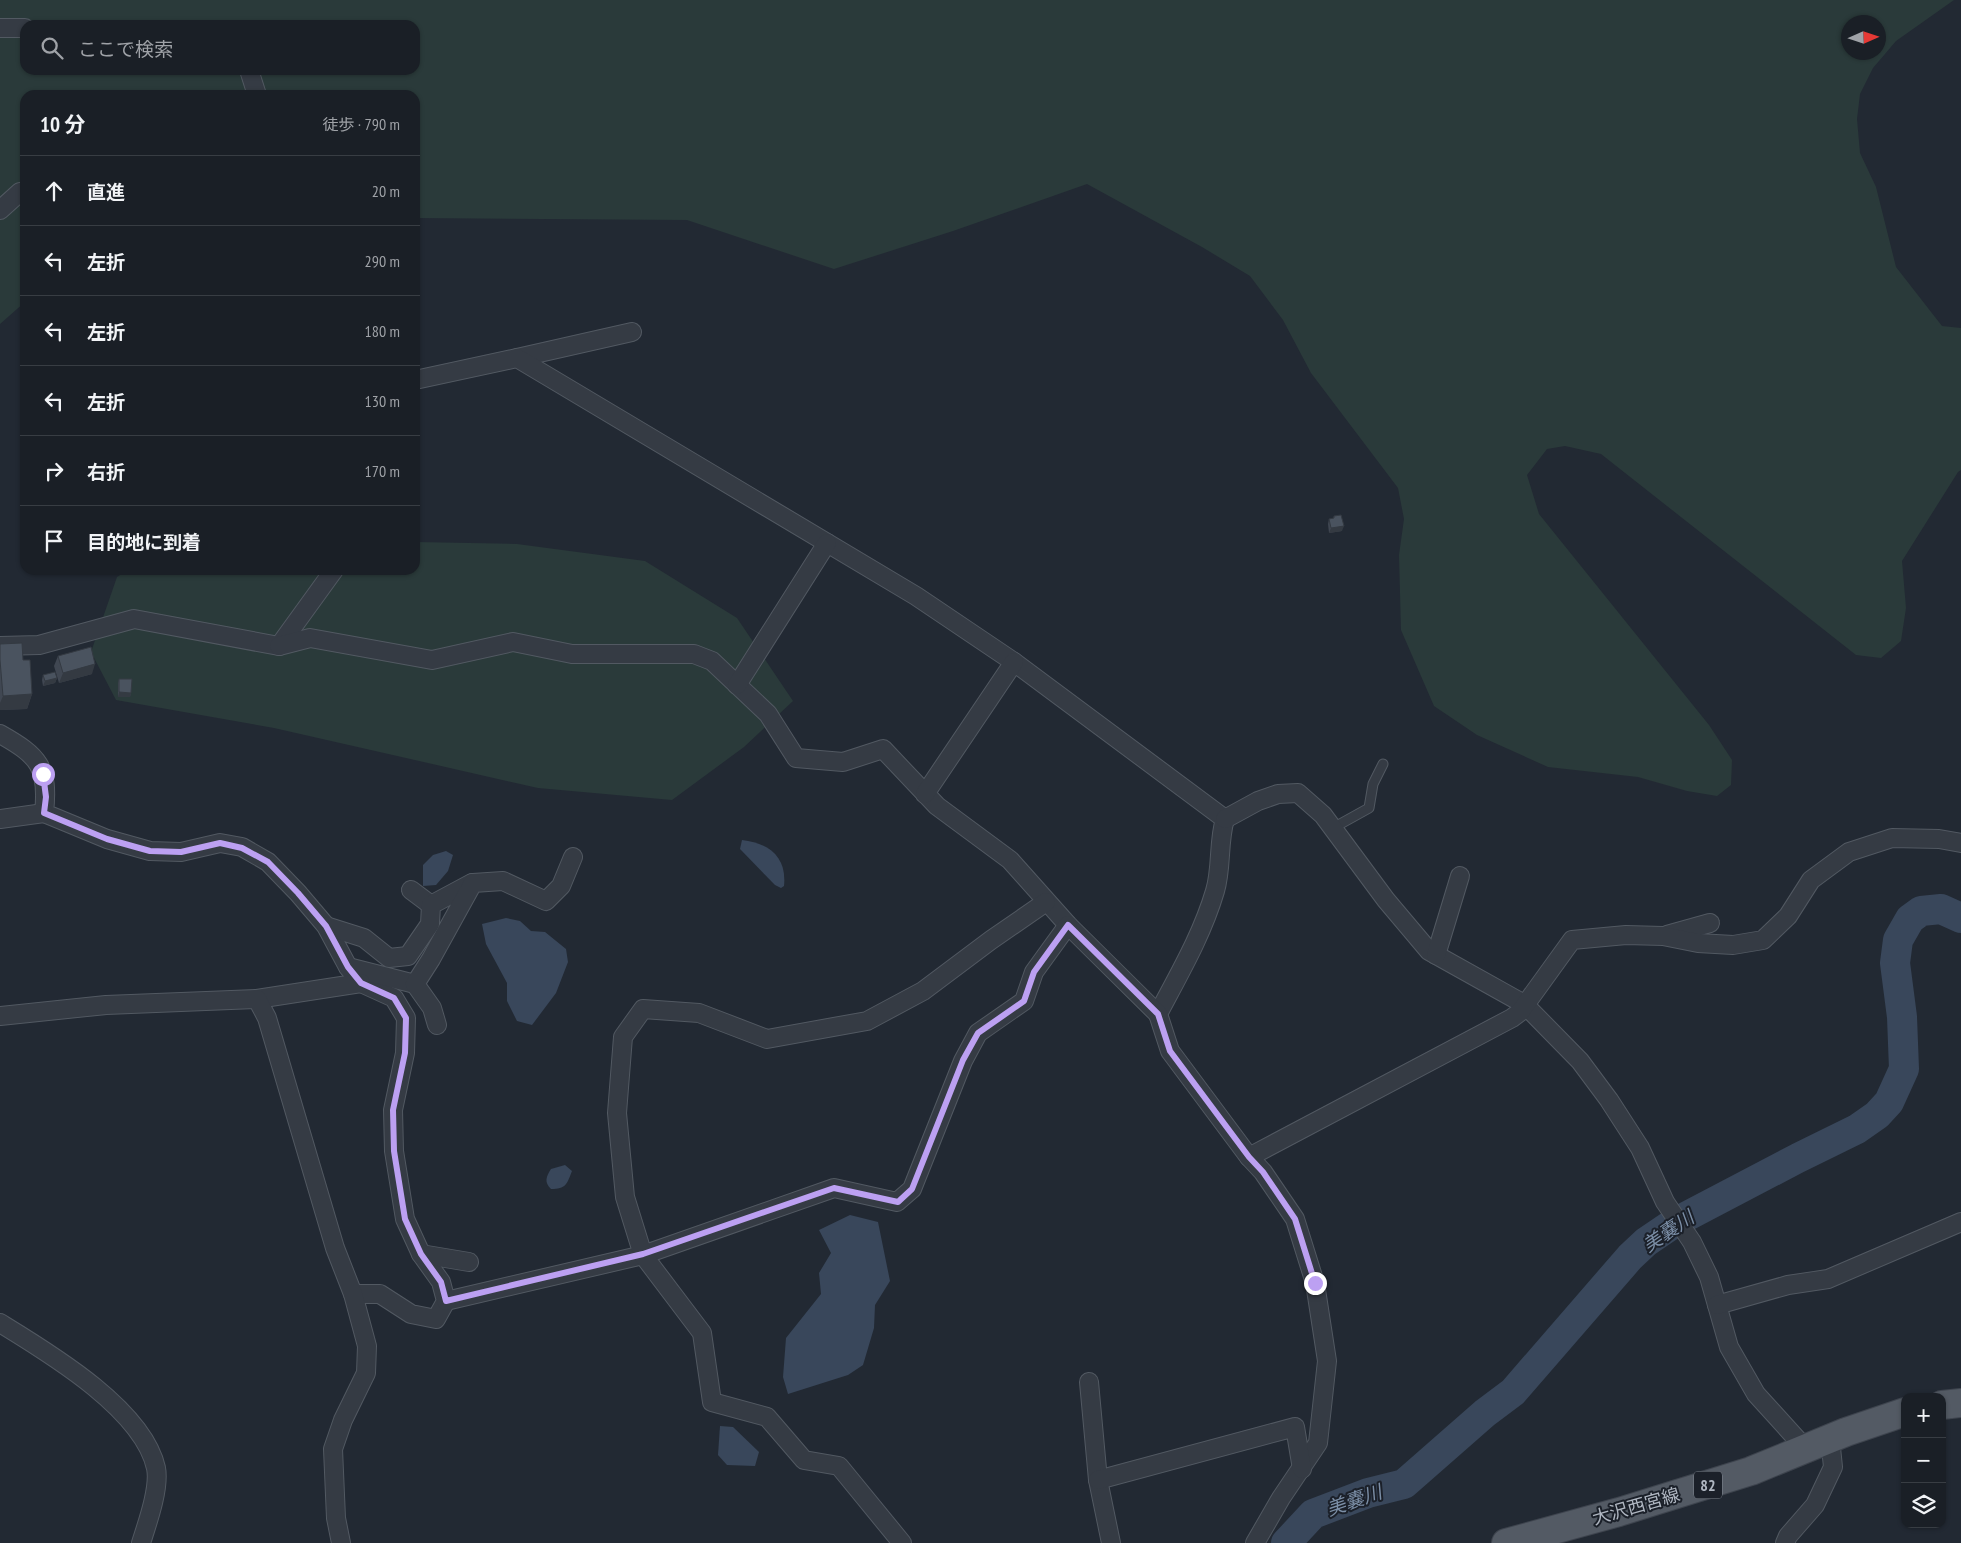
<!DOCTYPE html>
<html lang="ja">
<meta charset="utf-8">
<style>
:root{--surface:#1a1f26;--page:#23272e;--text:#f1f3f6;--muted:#9fa2a7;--line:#383d43}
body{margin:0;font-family:"PT Sans Narrow","Noto Sans JP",sans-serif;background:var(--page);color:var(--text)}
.controls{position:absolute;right:15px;bottom:15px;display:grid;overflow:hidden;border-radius:10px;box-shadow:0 1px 4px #0004}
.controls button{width:45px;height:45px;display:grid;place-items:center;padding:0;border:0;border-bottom:1px solid var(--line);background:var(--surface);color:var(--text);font:25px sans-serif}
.compass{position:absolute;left:1841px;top:15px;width:45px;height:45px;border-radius:50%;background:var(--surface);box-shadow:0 1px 4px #0004;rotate:87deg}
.stop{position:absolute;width:15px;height:15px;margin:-11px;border:4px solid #bca0f2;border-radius:50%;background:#fff}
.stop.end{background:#bca0f2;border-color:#fff;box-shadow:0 1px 5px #0008}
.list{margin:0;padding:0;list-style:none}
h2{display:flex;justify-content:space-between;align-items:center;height:65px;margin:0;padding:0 20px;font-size:21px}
h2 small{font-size:16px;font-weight:400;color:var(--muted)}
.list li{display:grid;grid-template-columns:32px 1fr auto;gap:15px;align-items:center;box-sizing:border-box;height:70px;padding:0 20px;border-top:1px solid var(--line)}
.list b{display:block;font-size:19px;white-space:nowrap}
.list em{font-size:16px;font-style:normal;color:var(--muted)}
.icon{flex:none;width:28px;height:28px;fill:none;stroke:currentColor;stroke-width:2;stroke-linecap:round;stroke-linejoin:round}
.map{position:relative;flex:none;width:1961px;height:1543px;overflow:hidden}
.search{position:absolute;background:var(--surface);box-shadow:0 1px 4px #0004;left:20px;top:20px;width:400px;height:55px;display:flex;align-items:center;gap:12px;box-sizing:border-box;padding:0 18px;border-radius:15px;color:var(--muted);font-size:19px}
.panel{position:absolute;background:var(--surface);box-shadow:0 1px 4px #0004;left:20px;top:90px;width:400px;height:485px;border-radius:15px}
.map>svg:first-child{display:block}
</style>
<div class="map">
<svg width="1961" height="1543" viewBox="0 0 1961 1543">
<rect width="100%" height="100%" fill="#222933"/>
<!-- green -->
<g fill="#2a3a3a" fill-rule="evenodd">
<path d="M 0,0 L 1954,0 L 1896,41 L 1873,68 L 1860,94 L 1857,119 L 1860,153 L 1876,187 L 1896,267 L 1942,326 L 1961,328 L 1961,470 L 1958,472 L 1902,561 L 1906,608 L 1901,641 L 1881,658 L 1856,655 L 1601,454 L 1565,446 L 1547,449 L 1527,475 L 1539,514 L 1709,725 L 1732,760 L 1731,785 L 1717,796 L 1687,791 L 1638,777 L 1548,767 L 1477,735 L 1434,706 L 1401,630 L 1399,555 L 1404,519 L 1398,488 L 1311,373 L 1283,320 L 1250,276 L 1202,247 L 1087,184 L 953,231 L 834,269 L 687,220 L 415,218 L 415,95 L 25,95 L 25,302 L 0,324 ZM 1848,22 L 1878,22 L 1878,52 L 1848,52 ZM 25,25 L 415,25 L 415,70 L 25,70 Z"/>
<path d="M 415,542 L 517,544 L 645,561 L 737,618 L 793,701 L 744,747 L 672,800 L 538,788 L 274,728 L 116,700 L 91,652 L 117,577 L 128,570 L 415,570 Z"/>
</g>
<!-- water -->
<g fill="#39475b">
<path d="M 177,570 L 297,570 L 237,573 Z"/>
<path d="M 742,840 C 769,843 787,857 784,886 L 781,888 L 775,885 L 740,849 Z"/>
<path d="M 446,851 L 453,855 L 448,871 L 436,885 L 423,886 L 423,865 L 433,855 Z"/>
<path d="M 506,918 L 520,921 L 531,931 L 545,932 L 566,949 L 568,962 L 556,993 L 532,1025 L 517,1021 L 507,1001 L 507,983 L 486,944 L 482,924 Z"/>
<path d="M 565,1165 L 572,1171 C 567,1184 566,1189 551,1189 C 544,1182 546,1177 551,1169 Z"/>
<path d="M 850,1215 L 878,1222 L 890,1281 L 875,1305 L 874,1328 L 863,1365 L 848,1375 L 788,1394 L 783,1377 L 786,1338 L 821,1294 L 819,1273 L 831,1253 L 819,1230 Z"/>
<path d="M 720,1426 L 733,1427 L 759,1452 L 755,1466 L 727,1465 L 718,1455 Z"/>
</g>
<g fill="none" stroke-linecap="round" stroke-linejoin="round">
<!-- river -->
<path stroke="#39475b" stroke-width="30" d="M 1286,1543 L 1313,1514 L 1368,1493 L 1404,1484 L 1485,1413 L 1513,1392 L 1630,1257 L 1646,1242 L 1674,1223 L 1798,1158 L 1857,1129 L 1877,1115 L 1889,1102 L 1904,1069 L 1902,1017 L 1895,963 L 1898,940 L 1910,919 L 1921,911 L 1941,909 L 1961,918"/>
<defs>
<path id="lane" d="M 1333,828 L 1369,808 L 1373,784 L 1383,764"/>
<g id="street">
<path d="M 0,28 L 25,28"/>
<path d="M 249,70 L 257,95"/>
<path d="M 0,210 L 20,192 L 25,191"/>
<path d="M 517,358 L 632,332"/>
<path d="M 415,380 L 517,358 L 916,596 L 1014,662 L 1225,819 C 1218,842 1222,868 1215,891 C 1202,935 1179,974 1158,1014 L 1170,1051 L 1249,1157 L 1263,1172 L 1295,1219 L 1315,1283 L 1327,1361 L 1318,1443 L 1281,1498 L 1255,1543"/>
<path d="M 0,646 L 39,645 L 134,619 L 279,646 L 334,570"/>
<path d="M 279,646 L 310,638 L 432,660 L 513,642 L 572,654 L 694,654 L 712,661 L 768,714 L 796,758 L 843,762 L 883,749 L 937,806 L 1010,860 L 1068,925 L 1158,1014"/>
<path d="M 737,685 L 827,543"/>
<path d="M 0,734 C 39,756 49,767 44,813 L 107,839 L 150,851 L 181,852 L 220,843 L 242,847 L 268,862 L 298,893 L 326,926 L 348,967 L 361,983 L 394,998 L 406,1018 L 405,1053 L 393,1110 L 394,1151 L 405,1219 L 421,1254 L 441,1282 L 446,1301 L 436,1319 L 411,1314 L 380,1294 L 353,1294"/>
<path d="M 925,794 L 1014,662"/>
<path d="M 0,819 L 44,813"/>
<path d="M 1225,819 L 1258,801 L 1278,794 L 1298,793 L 1323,815 L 1386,900 L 1429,951 L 1524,1004 L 1580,1061 L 1609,1100 L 1640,1148 L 1665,1202 L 1692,1242 L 1709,1277 L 1729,1347 L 1756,1394 L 1805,1448"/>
<path d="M 411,890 L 431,905"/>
<path d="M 326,926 L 364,938 L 389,958 L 408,956 L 430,924 L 431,905 L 472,883"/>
<path d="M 1667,935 L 1710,923"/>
<path d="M 1436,955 L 1460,876"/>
<path d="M 348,967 L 415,984"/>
<path d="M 257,999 L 361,983"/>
<path d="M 0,1016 L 106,1005 L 257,999 L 267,1018 L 335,1248 L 353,1294 L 367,1346 L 366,1373 L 343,1420 L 333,1449 L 336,1518 L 341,1543"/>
<path d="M 437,1025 L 432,1008 L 415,984 L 431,959 L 473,883 L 503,881 L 546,901 L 561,886 L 573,857"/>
<path d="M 1249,1157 L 1512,1018 L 1520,1012 L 1572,940 L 1626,935 L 1663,936 L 1698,943 L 1733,945 L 1763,940 L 1788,916 L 1811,880 L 1849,852 L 1892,838 L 1939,839 L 1961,843"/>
<path d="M 421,1254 L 469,1262"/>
<path d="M 446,1301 L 643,1255 L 834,1188 L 897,1202 L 912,1189 L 963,1061 L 978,1033 L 1024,1001 L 1034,972 L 1068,925"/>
<path d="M 1717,1305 L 1788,1285 L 1828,1279 L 1961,1222"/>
<path d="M 0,1323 C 49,1353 143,1409 156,1468 C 160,1488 147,1524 141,1543"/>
<path d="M 1089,1382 L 1098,1480 L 1111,1543"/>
<path d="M 1098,1480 L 1295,1427 L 1302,1469"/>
<path d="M 902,1543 L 839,1466 L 804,1460 L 767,1417 L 712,1402 L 702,1333 L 643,1255 L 625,1197 L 617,1113 L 623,1037 L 643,1009 L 699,1013 L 767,1039 L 867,1021 L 923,991 L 991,940 L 1046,902"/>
<path d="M 1785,1543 L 1788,1536 L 1815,1505 L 1833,1467 L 1830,1438"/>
</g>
<g id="primary">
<path d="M 1942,1405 L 1961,1403"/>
<path d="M 1506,1543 L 1619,1512 L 1751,1471 L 1846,1432 L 1905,1412"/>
</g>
</defs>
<!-- lane casing -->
<use href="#lane" stroke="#525962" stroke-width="11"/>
<!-- street casing -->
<use href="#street" stroke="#525962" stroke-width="20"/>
<!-- primary casing -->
<use href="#primary" stroke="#3e444e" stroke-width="30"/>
<!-- lane -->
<use href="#lane" stroke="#353b44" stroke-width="9"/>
<!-- street -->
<use href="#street" stroke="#353b44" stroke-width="18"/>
<!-- primary -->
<use href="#primary" stroke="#535a64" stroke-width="28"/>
</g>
<!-- wall -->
<g fill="#404752">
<path d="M 1334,516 L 1342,531 L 1329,533 L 1328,524 L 1329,519 L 1333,519 Z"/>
<path d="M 0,644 L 23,660 L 32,694 L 27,709 L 0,710 Z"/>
<path d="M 58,656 L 92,674 L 59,683 L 54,666 Z"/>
<path d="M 43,675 L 57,678 L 55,683 L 43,686 L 42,680 Z"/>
<path d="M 119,679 L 131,693 L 130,697 L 118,697 L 118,683 Z"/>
</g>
<!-- shaded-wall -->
<g fill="#343a42">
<path d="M 1344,526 L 1342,531 L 1329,533 L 1331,528 Z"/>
<path d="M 95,664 L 92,674 L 59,683 L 63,673 Z"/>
<path d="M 57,678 L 55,683 L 43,686 L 45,681 Z"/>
<path d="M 119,692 L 131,693 L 130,697 L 118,697 Z"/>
<path d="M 32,694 L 27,709 L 0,710 L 0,703 L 3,696 Z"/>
</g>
<!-- building -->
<g fill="#4a535f" stroke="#343a42">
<path d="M 1341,515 L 1344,526 L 1331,528 L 1329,519 L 1334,518 L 1334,516 Z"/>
<path d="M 22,643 L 23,660 L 30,660 L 32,694 L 3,696 L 0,660 L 0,644 Z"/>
<path d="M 91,647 L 95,664 L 63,673 L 58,656 Z"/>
<path d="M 55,672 L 57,678 L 45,681 L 43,675 Z"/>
<path d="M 119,679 L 132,679 L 131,693 L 119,692 Z"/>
</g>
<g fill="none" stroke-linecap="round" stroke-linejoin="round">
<!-- route -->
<path stroke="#bca0f2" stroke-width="6" d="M 43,774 L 46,797 L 44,813 L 107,839 L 150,851 L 181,852 L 220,843 L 242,848 L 268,862 L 298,893 L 326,926 L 348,967 L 361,983 L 394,998 L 406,1018 L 405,1053 L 393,1110 L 394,1151 L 405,1219 L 421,1254 L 441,1282 L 446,1301 L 643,1254 L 834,1188 L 898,1202 L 912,1189 L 963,1060 L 978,1033 L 1024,1001 L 1034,972 L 1068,925 L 1158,1014 L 1170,1051 L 1249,1157 L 1263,1172 L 1295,1219 L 1315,1283"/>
</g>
<g text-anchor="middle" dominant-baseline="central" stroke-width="4" stroke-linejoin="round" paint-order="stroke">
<!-- shield labels -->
<rect fill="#1b2029" stroke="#838993" stroke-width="1" x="1694" y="1471.5" width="28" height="27" rx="4"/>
<g font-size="16" font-weight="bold" fill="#afb6c1">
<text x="1708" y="1485">82</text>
</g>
<!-- street labels -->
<g font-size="18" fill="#afb6c1" stroke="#1b2029">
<text transform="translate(1636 1506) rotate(-16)">大沢西宮線</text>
</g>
<!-- water labels -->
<g font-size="19" font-style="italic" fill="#7b8ea6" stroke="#1b2029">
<text transform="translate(1668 1231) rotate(-34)">美嚢川</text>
<text transform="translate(1354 1500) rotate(-19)">美嚢川</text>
</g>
</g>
</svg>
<div class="controls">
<button>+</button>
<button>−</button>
<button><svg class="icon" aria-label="layers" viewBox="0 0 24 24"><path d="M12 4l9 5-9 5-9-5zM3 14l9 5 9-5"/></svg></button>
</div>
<svg class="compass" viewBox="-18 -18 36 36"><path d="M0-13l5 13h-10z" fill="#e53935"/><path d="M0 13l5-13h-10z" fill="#9fa2a7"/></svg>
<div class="stop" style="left:43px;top:774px"></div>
<div class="stop end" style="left:1315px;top:1283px"></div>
<div class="search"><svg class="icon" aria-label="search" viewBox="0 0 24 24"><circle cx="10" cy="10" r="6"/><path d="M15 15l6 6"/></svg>ここで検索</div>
<section class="panel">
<h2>10 分<small>徒歩 · 790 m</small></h2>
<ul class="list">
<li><svg class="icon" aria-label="ahead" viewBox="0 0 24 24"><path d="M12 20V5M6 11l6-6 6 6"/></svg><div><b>直進</b></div><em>20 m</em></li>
<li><svg class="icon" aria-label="left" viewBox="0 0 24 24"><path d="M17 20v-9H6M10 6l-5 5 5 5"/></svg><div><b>左折</b></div><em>290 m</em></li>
<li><svg class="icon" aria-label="left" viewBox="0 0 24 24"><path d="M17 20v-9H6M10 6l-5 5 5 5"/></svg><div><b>左折</b></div><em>180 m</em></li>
<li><svg class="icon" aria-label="left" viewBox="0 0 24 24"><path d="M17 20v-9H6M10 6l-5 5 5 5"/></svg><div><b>左折</b></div><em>130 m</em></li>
<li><svg class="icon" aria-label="right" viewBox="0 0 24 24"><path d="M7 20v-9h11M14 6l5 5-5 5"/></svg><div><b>右折</b></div><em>170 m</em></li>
<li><svg class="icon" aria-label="arrive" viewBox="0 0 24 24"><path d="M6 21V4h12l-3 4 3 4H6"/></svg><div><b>目的地に到着</b></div></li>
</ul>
</section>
</div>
